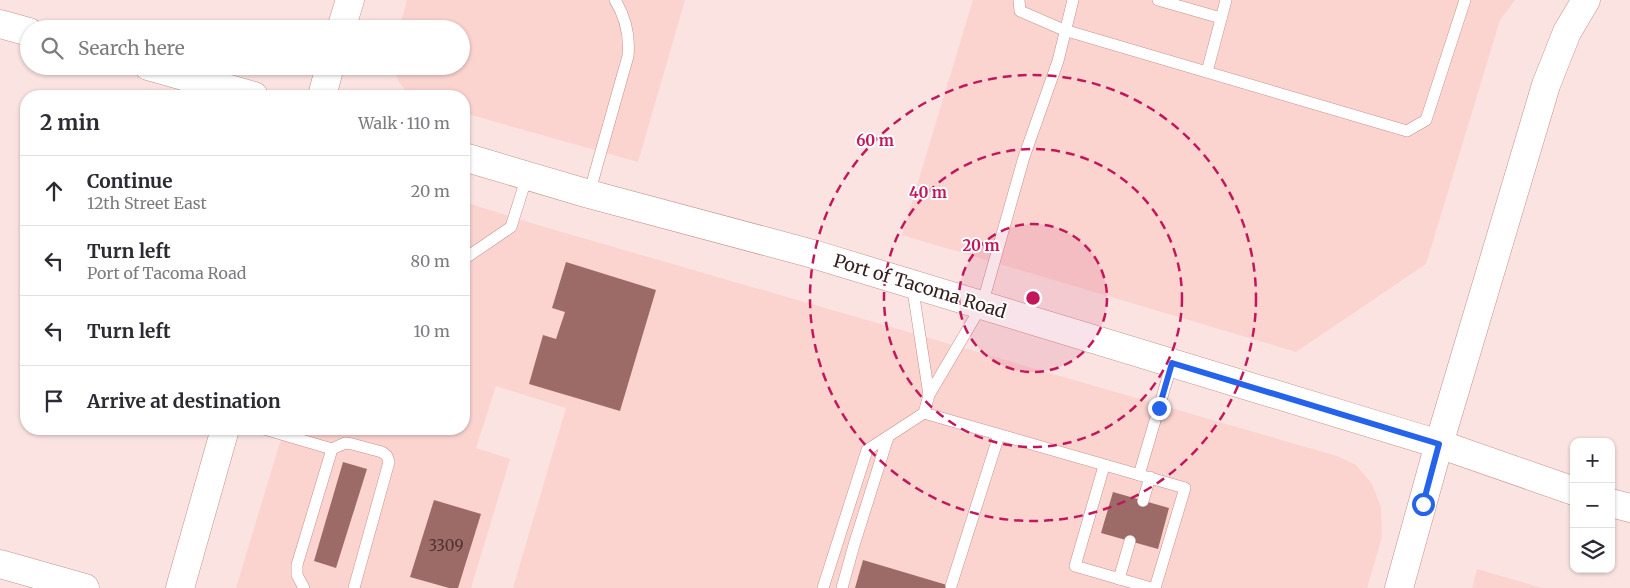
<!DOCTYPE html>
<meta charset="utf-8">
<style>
:root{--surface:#fff;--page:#f7f7f7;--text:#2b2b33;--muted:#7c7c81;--line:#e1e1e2}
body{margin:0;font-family:Merriweather,serif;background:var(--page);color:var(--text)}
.controls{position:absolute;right:15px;bottom:15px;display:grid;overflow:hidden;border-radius:10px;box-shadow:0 1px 4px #0004}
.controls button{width:45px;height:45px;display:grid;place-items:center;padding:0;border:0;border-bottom:1px solid var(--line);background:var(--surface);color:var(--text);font:25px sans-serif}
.stop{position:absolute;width:15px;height:15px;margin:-11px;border:4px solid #2563eb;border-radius:50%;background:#fff}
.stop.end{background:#2563eb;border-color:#fff;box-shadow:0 1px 5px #0008}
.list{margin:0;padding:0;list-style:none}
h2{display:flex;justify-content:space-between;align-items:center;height:65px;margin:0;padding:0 20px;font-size:21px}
h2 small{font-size:16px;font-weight:400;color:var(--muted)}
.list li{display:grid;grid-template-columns:32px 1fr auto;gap:15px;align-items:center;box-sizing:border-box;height:70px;padding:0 20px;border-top:1px solid var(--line)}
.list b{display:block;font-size:19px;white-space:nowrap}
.list p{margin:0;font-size:16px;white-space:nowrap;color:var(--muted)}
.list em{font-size:16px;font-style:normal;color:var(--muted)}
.icon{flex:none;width:28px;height:28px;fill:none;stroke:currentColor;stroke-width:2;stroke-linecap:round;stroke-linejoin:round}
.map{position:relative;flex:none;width:1630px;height:588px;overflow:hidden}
.search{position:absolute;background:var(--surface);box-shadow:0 1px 4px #0004;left:20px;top:20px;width:450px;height:55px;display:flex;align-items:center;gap:12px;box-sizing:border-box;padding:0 18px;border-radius:28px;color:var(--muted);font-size:19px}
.panel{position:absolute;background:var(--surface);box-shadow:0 1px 4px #0004;left:20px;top:90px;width:450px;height:345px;border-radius:20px}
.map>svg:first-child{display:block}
</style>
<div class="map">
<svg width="1630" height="588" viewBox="0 0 1630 588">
<rect width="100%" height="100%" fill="#fae3e0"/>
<!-- built -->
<g fill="#fbd4d0">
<path d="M 407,0 L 685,0 L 638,162 L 464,113 L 464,96 L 410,96 L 399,82 L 393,66 L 461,66 L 461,29 L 399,29 Z"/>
<path d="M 973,0 L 1515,0 L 1500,20 L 1426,264 L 1296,352 L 902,235 Z"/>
<path d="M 464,202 L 541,226 L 1337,456 L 1356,465 L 1372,484 L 1381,507 L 1382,537 L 1367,588 L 513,588 L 566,408 L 496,386 L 476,448 L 510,459 L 471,588 L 236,588 L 284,429 L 464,429 Z"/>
<path d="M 1477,569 L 1542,588 L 1472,588 Z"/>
</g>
<!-- building -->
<g fill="#9d6b67">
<path d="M 566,262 L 656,290 L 620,411 L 529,384 L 543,335 L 556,339 L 565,312 L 552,308 Z"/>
<path d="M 343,462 L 367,469 L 336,568 L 314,561 Z"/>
<path d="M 1113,492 L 1169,508 L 1158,549 L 1101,533 Z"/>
<path d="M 434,500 L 481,514 L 458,588 L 449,588 L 410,577 Z"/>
<path d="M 863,560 L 957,588 L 855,588 Z"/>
</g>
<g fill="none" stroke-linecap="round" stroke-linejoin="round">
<defs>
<g id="service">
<path d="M 1019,0 L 1020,11 L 1064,30 L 1407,131 L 1426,120 L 1465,0"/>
<path d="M 1073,0 L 1058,61 L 1024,157 L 982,305 L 929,395 L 924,413 L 1185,488 L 1155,588"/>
<path d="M 1158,0 L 1221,18"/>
<path d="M 1207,72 L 1226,0"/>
<path d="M 589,194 L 628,56 C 630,36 626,18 615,0"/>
<path d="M 464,259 L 511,227 L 527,176"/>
<path d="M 912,284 L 929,395"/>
<path d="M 264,429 L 332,449 L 297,565 L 297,575 L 304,588"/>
<path d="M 332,449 L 345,443 L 352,444 L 382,452 L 387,456 L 389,462 L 354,588"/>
<path d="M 1104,466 L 1075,566 L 1151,588"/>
<path d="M 1139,475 L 1172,363"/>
<path d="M 1143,501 L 1150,477"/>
<path d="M 1119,579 L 1130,541"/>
<path d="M 951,586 L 999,435"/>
<path d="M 823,588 L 867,450 L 924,413"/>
<path d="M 842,588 L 854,545 L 888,437"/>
</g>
<path id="tertiary" d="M 1399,588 L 1439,444"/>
<g id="secondary">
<path d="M 0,24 L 29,32"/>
<path d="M 341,29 L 350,0"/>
<path d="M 148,66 L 254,96"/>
<path d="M 322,96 L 330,66"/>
<path d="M 464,157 L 589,194 L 813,254 L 1439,444 L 1574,491"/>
<path d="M 1611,503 L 1630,508"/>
<path d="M 180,588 L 225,429"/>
</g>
<path id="trunk" d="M 1439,444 L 1546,85 L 1567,32 L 1586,0"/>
<path id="motorway" d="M 0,564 L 85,588"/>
</defs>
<!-- service casing -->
<use href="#service" stroke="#c6918c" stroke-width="12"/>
<!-- tertiary casing -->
<use href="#tertiary" stroke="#c6918c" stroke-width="29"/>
<!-- secondary casing -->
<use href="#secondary" stroke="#c6918c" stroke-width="29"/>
<!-- trunk casing -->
<use href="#trunk" stroke="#c6918c" stroke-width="29"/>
<!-- motorway casing -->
<use href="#motorway" stroke="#c6918c" stroke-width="29"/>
<!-- service -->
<use href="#service" stroke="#fff" stroke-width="11"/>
<!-- tertiary -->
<use href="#tertiary" stroke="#fff" stroke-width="28"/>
<!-- secondary -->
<use href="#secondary" stroke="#fff" stroke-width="28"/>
<!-- trunk -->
<use href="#trunk" stroke="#fff" stroke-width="28"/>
<!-- motorway -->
<use href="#motorway" stroke="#fff" stroke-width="28"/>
</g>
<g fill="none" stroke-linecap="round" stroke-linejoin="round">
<!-- route -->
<path stroke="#2563eb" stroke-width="6" d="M 1159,408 L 1172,363 L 1439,444 L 1423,504"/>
</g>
<!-- distance rings -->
<circle cx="1033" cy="298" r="74" fill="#c2185b" fill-opacity=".12"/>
<g fill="none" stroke="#c2185b" stroke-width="2.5" stroke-dasharray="9 6">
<circle cx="1033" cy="298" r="74"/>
<circle cx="1033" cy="298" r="149"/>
<circle cx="1033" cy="298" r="223"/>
</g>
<g text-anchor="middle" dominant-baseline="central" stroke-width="4" stroke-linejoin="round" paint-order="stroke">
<!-- number labels -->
<g font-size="15" fill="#4e3230">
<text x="446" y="545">3309</text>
</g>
<!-- street labels -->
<g font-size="18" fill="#341f1e" stroke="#fff">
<text transform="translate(920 286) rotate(17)">Port of Tacoma Road</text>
</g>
</g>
<circle cx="1033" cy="298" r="8" fill="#c2185b" stroke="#fff" stroke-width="2.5"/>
<g font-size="15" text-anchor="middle" font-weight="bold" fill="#c2185b" stroke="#fff" stroke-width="4" stroke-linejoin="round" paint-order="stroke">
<text x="875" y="146">60 m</text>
<text x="928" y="198">40 m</text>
<text x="981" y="251">20 m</text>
</g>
</svg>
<div class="controls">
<button>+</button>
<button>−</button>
<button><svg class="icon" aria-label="layers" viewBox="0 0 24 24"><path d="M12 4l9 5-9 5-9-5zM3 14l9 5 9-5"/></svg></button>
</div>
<div class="stop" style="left:1423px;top:504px"></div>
<div class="stop end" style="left:1159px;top:408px"></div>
<div class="search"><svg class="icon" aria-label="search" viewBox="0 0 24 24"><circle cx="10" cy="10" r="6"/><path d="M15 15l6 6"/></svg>Search here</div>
<section class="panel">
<h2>2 min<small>Walk · 110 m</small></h2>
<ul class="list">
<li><svg class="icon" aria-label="ahead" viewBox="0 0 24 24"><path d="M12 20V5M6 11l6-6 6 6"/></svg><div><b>Continue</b><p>12th Street East</p></div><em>20 m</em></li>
<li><svg class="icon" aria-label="left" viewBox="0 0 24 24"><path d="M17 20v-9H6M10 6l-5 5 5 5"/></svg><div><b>Turn left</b><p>Port of Tacoma Road</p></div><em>80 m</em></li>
<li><svg class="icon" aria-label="left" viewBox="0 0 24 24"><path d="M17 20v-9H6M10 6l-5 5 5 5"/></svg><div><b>Turn left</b></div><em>10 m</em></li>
<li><svg class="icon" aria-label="arrive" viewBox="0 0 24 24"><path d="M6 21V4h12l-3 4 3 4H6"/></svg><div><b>Arrive at destination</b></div></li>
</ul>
</section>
</div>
